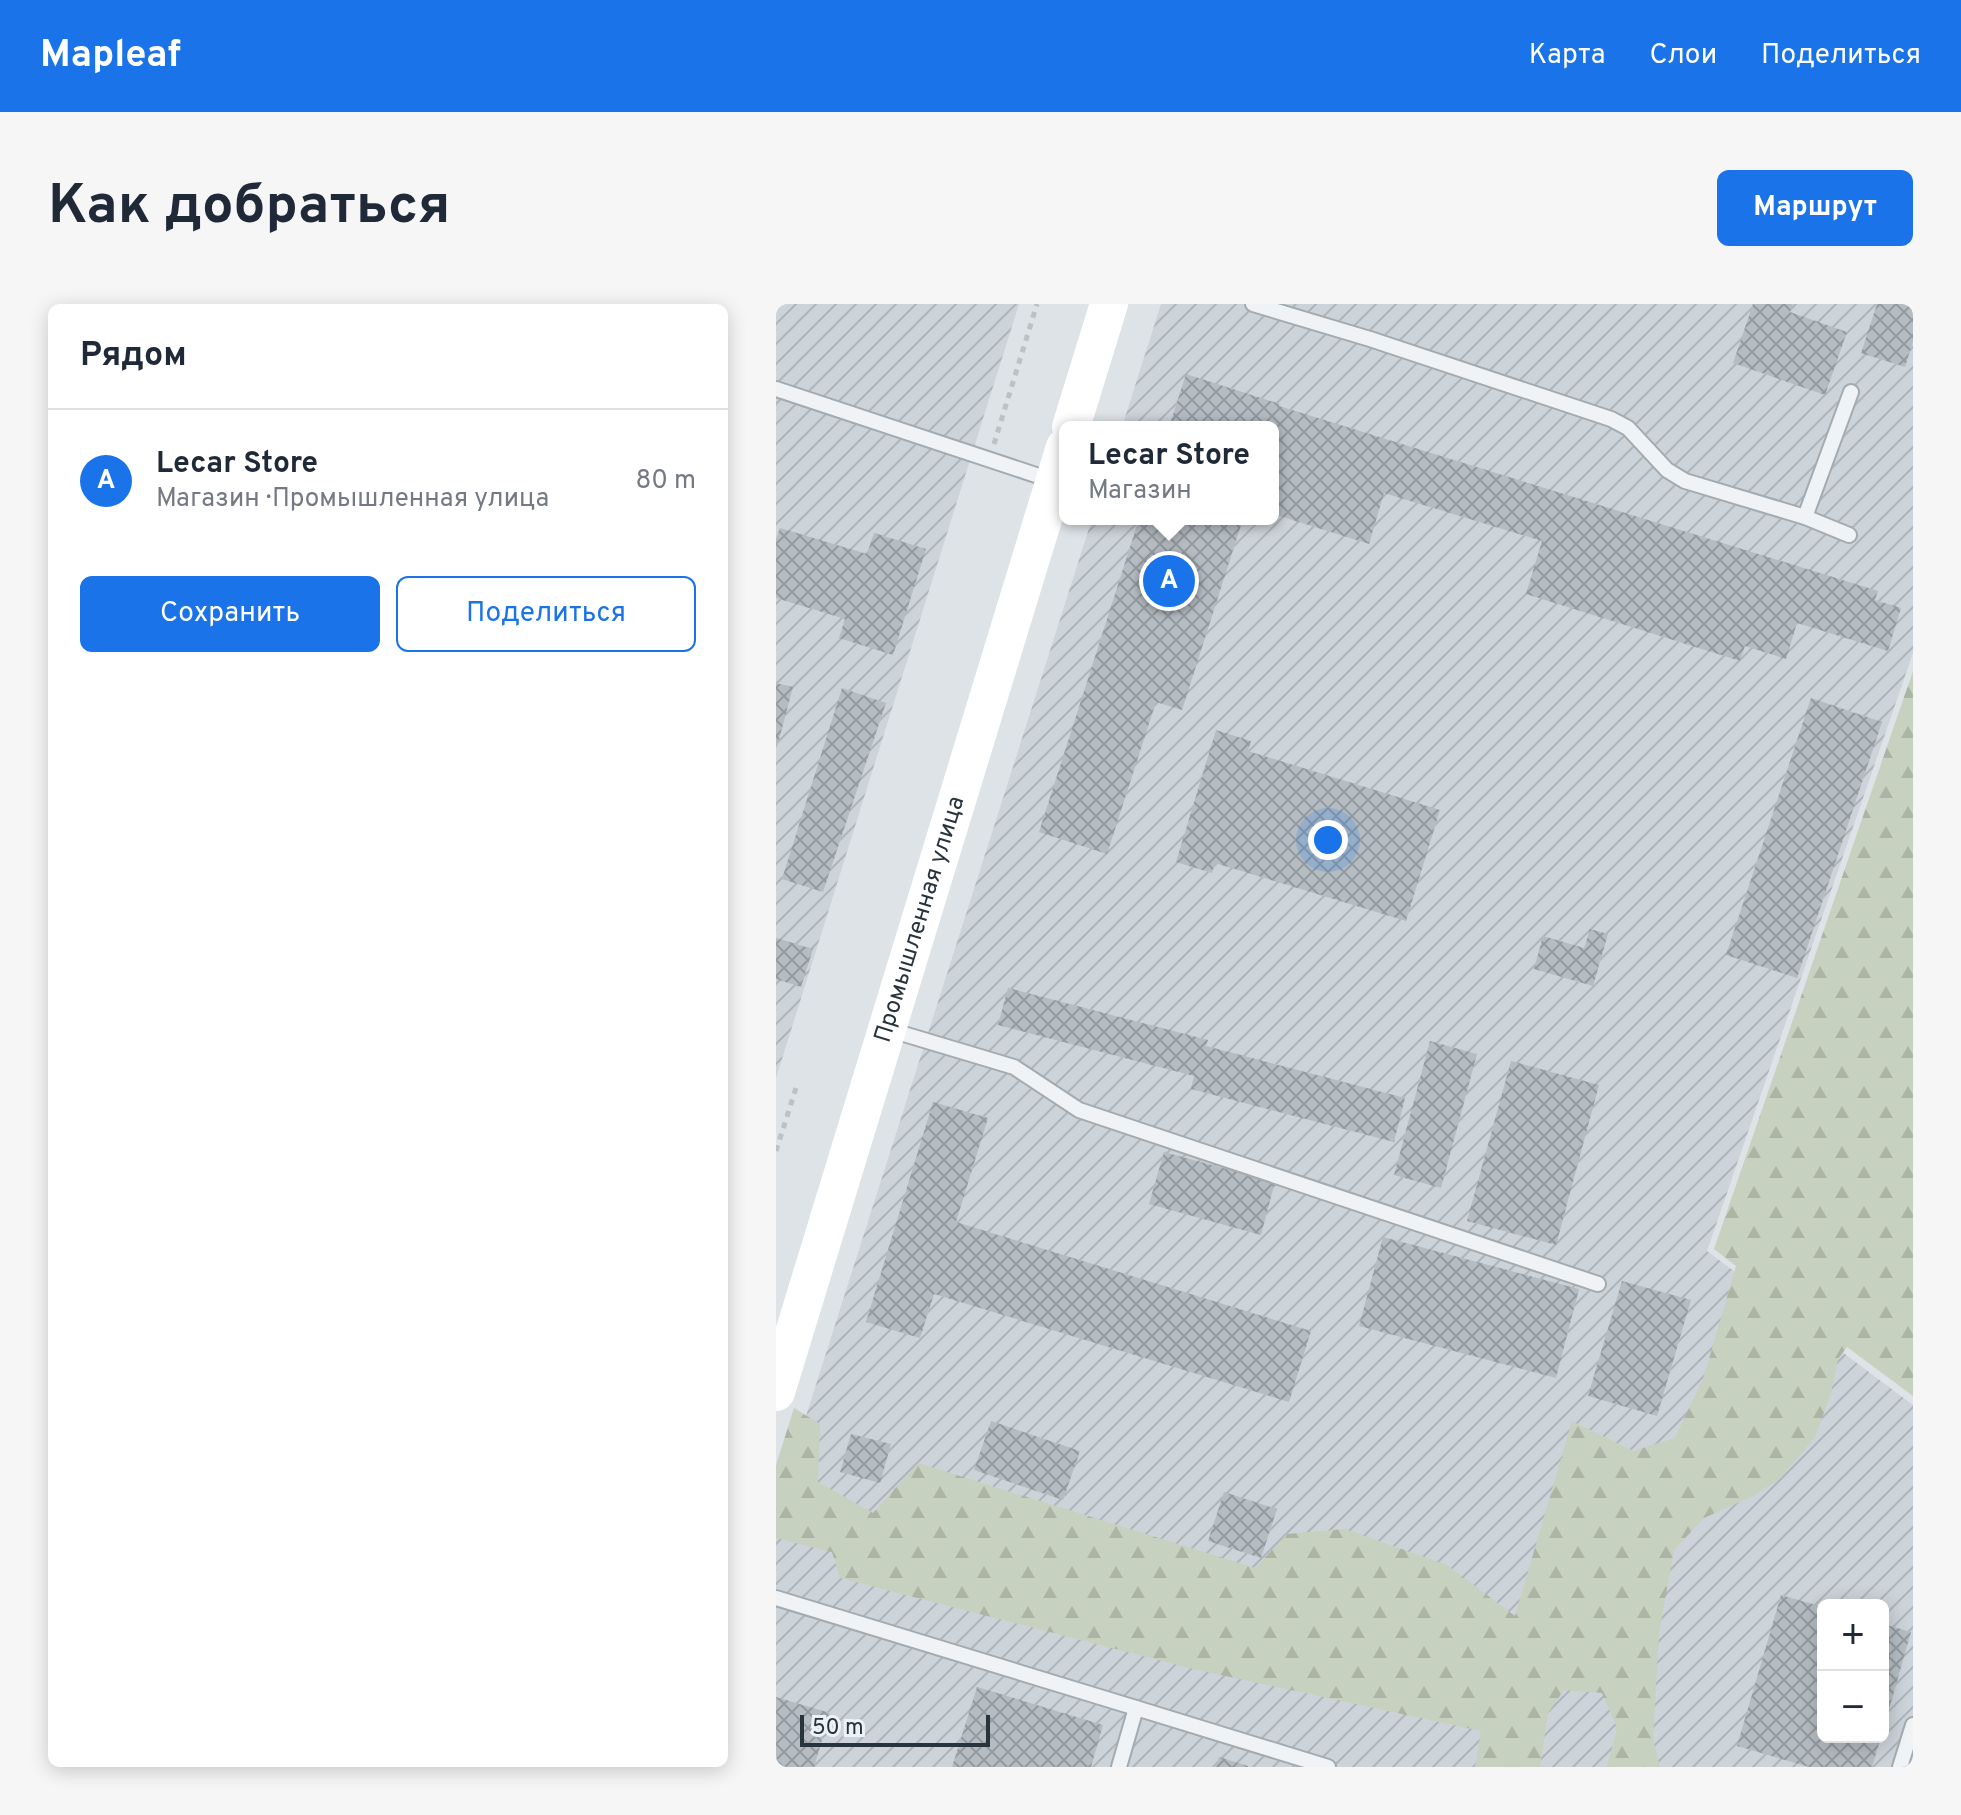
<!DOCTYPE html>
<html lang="ru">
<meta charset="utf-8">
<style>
:root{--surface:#fff;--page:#f6f6f7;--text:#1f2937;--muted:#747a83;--line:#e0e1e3;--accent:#1a73e8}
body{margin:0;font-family:Overpass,sans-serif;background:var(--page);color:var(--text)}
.controls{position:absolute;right:24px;bottom:24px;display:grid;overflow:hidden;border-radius:12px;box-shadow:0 4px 20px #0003}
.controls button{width:72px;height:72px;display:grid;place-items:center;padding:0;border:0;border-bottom:2px solid var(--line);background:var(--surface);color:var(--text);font:40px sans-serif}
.scale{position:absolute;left:24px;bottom:20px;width:190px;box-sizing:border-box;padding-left:8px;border:4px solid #27343d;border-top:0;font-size:22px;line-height:28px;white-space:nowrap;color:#27343d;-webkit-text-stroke:6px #edf2f5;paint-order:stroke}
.you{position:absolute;left:552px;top:536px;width:28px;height:28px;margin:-20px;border:6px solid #fff;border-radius:50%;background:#1a73e8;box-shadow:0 0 0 12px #1a73e833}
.badge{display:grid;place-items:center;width:52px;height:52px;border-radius:50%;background:var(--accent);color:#fff;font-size:26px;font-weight:700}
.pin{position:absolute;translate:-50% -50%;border:4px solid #fff;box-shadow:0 2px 8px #0006}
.popup{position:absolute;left:283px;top:117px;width:220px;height:104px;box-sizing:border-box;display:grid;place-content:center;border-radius:12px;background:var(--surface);filter:drop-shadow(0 2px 6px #0005);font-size:26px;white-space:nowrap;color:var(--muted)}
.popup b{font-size:30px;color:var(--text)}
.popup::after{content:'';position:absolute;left:50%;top:100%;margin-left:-16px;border:16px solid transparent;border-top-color:var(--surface)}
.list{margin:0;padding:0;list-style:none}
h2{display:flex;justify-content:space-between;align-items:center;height:104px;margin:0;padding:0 32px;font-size:34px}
h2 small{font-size:26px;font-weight:400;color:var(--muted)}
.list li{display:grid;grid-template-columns:52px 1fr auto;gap:24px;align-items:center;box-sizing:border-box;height:144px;padding:0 32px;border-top:2px solid var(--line)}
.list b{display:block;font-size:30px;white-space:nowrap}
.list p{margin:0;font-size:26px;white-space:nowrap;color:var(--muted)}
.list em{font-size:26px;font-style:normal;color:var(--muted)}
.actions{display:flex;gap:16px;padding:24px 32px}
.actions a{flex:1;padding:18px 0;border:2px solid var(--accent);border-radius:12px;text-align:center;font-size:28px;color:var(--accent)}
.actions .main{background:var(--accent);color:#fff}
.map{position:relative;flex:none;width:1137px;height:1463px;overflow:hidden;border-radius:12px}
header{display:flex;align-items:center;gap:48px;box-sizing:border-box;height:112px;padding:0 40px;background:var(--accent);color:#fff}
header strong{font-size:38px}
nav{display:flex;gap:44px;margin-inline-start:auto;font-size:28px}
.intro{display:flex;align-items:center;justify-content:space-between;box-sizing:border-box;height:192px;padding:0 48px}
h1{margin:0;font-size:56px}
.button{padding:20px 36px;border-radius:12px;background:var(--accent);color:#fff;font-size:28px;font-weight:700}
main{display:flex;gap:48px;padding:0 48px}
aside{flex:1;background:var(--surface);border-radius:12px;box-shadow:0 4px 20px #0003}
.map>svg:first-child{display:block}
</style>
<header>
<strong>Mapleaf</strong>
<nav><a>Карта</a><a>Слои</a><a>Поделиться</a></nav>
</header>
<div class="intro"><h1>Как добраться</h1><a class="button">Маршрут</a></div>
<main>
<aside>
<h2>Рядом<small></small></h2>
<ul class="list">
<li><span class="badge">A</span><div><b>Lecar Store</b><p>Магазин · Промышленная улица</p></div><em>80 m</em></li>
</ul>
<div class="actions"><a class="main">Сохранить</a><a>Поделиться</a></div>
</aside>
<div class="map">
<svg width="1137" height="1463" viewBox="0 0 1137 1463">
<defs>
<pattern id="industrial-furrows" width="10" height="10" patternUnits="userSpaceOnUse" patternTransform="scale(2)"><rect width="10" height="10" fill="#ccd3d9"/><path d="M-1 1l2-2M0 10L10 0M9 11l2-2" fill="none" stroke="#afb6bb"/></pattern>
<pattern id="forest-firs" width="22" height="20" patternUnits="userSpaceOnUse" patternTransform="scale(2)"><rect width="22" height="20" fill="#c7d1bf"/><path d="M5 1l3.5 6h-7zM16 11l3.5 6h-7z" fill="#abb4a5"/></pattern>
<pattern id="building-cross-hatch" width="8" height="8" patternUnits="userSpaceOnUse" patternTransform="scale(2)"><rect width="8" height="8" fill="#b5bdc3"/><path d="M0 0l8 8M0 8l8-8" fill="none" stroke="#939aa0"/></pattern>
</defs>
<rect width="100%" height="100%" fill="#dee3e7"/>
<!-- industrial -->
<g fill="url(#industrial-furrows)" fill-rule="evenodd">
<path d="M 0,0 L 243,0 L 0,774 Z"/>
<path d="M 385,0 L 1137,0 L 1137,349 L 931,947 L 1137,1101 L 1137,1463 L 0,1463 L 0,1206 L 316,215 L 497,215 L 497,123 L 346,123 ZM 1047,1301 L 1107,1301 L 1107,1433 L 1047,1433 Z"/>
</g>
<!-- forest -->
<path fill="url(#forest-firs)" d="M 1137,367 L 1137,1092 L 1071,1043 L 1062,1055 L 1055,1089 L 1039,1133 L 1005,1174 L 977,1192 L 928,1214 L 898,1246 L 883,1329 L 877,1435 L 884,1463 L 831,1463 L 841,1424 L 826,1389 L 788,1386 L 772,1409 L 764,1463 L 699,1463 L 705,1427 L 417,1365 L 64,1274 L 56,1248 L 0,1234 L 0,1161 L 18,1104 L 44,1120 L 42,1178 L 97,1209 L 142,1159 L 479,1264 L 511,1230 L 569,1225 L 671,1261 L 739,1312 L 796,1117 L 857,1147 L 899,1134 L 928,1072 L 960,962 L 938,945 Z"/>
<!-- building -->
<g fill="url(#building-cross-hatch)">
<path d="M 977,0 L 1017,0 L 1014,8 L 1071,28 L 1049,91 L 957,59 Z"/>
<path d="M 1101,0 L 1137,0 L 1137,38 L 1129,63 L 1085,49 Z"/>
<path d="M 410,70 L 504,100 L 503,102 L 1102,287 L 1099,296 L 1125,304 L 1112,347 L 1021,319 L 1010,355 L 969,342 L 964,357 L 750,290 L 766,237 L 608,189 L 593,240 L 497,210 L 497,123 L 393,123 Z"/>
<path d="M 363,215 L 467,215 L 406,406 L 380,398 L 331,550 L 263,528 Z"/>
<path d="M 4,224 L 91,250 L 98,229 L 150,245 L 117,351 L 63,334 L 69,315 L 0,294 L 0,235 Z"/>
<path d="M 0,379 L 17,383 L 1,443 L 0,443 Z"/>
<path d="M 66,384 L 110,399 L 47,588 L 6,575 Z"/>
<path d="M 1035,394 L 1106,418 L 1021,674 L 950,651 Z"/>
<path d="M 440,426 L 475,437 L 472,447 L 664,506 L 630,617 L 439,559 L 436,569 L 400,558 Z"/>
<path d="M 814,625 L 832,630 L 817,682 L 758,665 L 767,632 L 808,644 Z"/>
<path d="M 0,634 L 37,645 L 25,683 L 0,675 Z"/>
<path d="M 232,684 L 432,736 L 430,742 L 629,794 L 618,838 L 415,785 L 418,772 L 222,721 Z"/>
<path d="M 654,737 L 701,750 L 665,884 L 618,871 Z"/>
<path d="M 735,757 L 823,781 L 780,941 L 691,917 Z"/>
<path d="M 157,798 L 212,814 L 180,918 L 535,1027 L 513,1098 L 158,990 L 144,1034 L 90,1018 Z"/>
<path d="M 388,848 L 499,878 L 485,931 L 373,900 Z"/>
<path d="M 607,933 L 803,985 L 780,1074 L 583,1022 Z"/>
<path d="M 846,977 L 915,996 L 881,1112 L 812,1092 Z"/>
<path d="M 215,1117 L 304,1147 L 287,1196 L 198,1166 Z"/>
<path d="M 75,1130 L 115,1140 L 104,1179 L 64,1168 Z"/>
<path d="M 448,1188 L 501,1205 L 485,1254 L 432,1237 Z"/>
<path d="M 1005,1291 L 1047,1303 L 1047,1433 L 1105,1433 L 1096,1463 L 1033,1463 L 961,1442 Z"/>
<path d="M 1107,1320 L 1135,1328 L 1108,1423 L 1107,1423 Z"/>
<path d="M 201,1383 L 327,1421 L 315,1463 L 176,1463 Z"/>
<path d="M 0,1393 L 54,1409 L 38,1463 L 0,1463 Z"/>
<path d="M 443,1453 L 472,1462 L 472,1463 L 440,1463 Z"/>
</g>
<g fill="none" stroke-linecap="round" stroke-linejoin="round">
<defs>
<g id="service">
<path d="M 477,0 L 594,35 L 835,115 L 852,124 L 891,166 L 909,177 L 1029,213 L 1073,231"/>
<path d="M 0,85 L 278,177"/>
<path d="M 1029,213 L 1075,88"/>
<path d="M 111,725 L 238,763 L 303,806 L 822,980"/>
<path d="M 0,1294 L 360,1404 L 343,1463"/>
<path d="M 360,1404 L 552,1463"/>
<path d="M 1124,1463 L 1137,1421"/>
</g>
</defs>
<!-- service casing -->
<use href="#service" stroke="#a3abb1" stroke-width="18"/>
<!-- path -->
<g stroke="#bcc1c5" stroke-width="5" stroke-dasharray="6 6" stroke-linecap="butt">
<path d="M 218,140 L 261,0"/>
<path d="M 0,847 L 20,784"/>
</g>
<!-- service -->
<use href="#service" stroke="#f0f3f5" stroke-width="14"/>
<!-- secondary -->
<g stroke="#fff" stroke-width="38">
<path d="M 295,123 L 333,0"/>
<path id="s1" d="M 0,1088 L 289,143"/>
</g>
</g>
<g text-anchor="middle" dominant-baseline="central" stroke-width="8" stroke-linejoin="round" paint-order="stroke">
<!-- street labels -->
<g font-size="24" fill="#27343d" stroke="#edf2f5">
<text stroke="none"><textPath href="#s1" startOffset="494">Промышленная улица</textPath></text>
</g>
</g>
</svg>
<div class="controls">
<button>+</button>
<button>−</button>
</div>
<div class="scale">50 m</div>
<div class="you"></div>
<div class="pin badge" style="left:393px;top:277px">A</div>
<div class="popup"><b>Lecar Store</b>Магазин</div>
</div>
</main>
